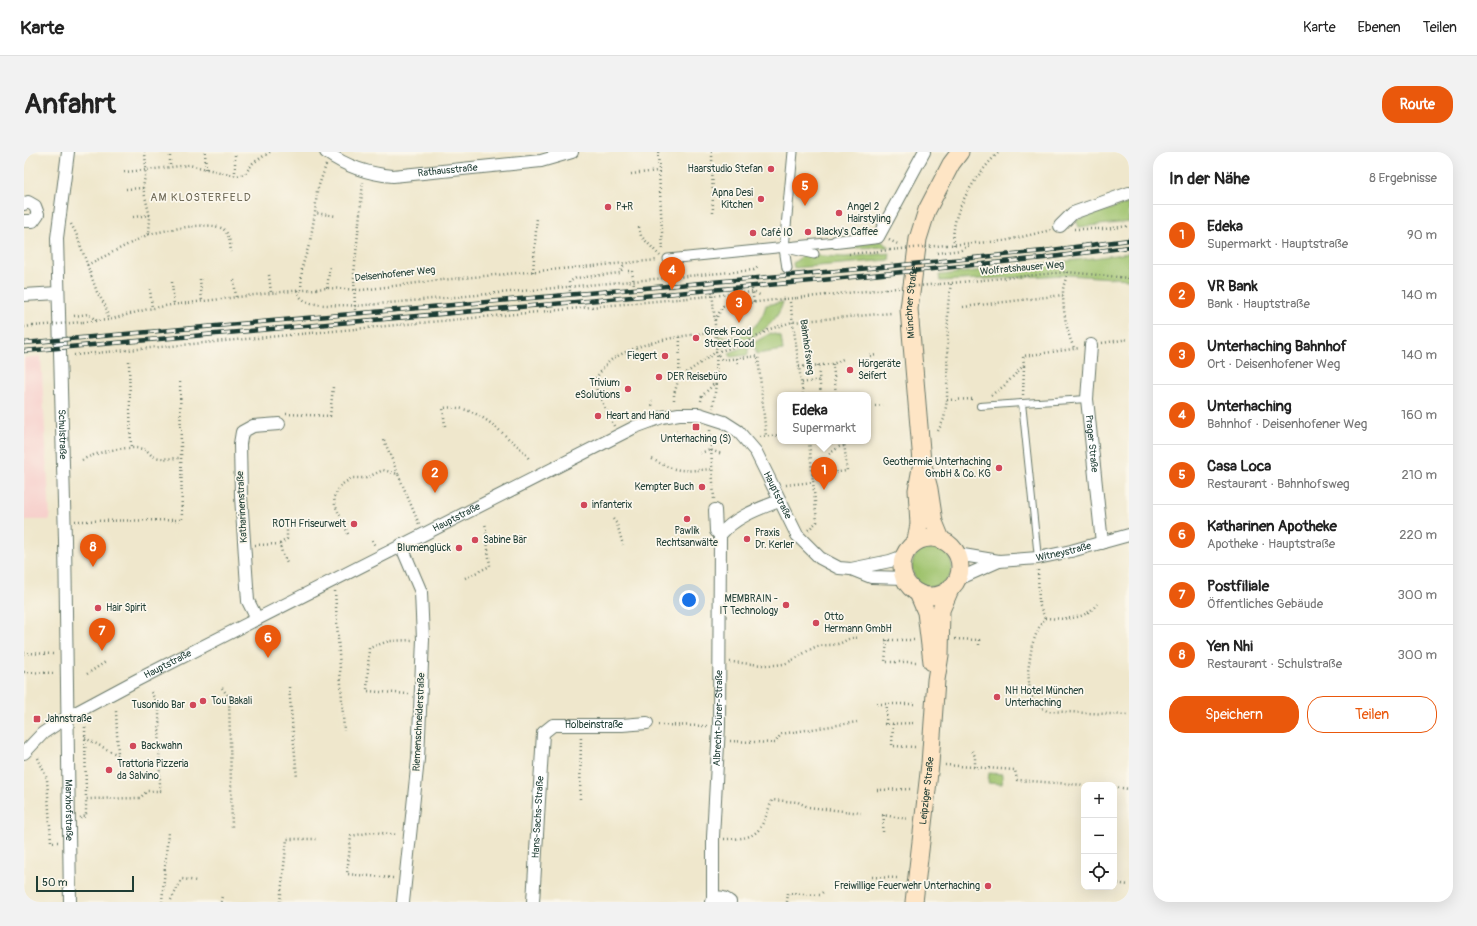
<!DOCTYPE html>
<html lang="de">
<meta charset="utf-8">
<style>
:root{--surface:#fff;--page:#f2f2f2;--text:#222;--muted:#767676;--line:#e0e0e0;--accent:#ea580c}
body{margin:0;font-family:Pangolin,sans-serif;background:var(--page);color:var(--text)}
.controls{position:absolute;right:12px;bottom:12px;display:grid;overflow:hidden;border-radius:8px;box-shadow:0 4px 16px #0002}
.controls button{width:36px;height:36px;display:grid;place-items:center;padding:0;border:0;border-bottom:1px solid var(--line);background:var(--surface);color:var(--text);font:20px sans-serif}
.scale{position:absolute;left:12px;bottom:10px;width:98px;box-sizing:border-box;padding-left:4px;border:2px solid #1f3d34;border-top:0;font-size:11px;line-height:14px;white-space:nowrap;color:#1f3d34;-webkit-text-stroke:3px #fbf7ec;paint-order:stroke}
.you{position:absolute;left:665px;top:448px;width:14px;height:14px;margin:-10px;border:3px solid #fff;border-radius:50%;background:#1a73e8;box-shadow:0 0 0 6px #1a73e833}
.badge{display:grid;place-items:center;width:26px;height:26px;border-radius:50%;background:var(--accent);color:#fff;font-size:13px;font-weight:700}
.pin{position:absolute;translate:-50% -33px;filter:drop-shadow(0 1px 2px #0008)}
.pin::after{content:'';position:absolute;top:21px;width:14px;height:12px;background:inherit;clip-path:polygon(0 0,100% 0,50% 100%)}
.popup{position:absolute;left:753px;top:240px;width:94px;height:52px;box-sizing:border-box;display:grid;place-content:center;border-radius:8px;background:var(--surface);filter:drop-shadow(0 1px 3px #0005);font-size:13px;white-space:nowrap;color:var(--muted)}
.popup b{font-size:15px;color:var(--text)}
.popup::after{content:'';position:absolute;left:50%;top:100%;margin-left:-8px;border:8px solid transparent;border-top-color:var(--surface)}
.list{margin:0;padding:0;list-style:none}
h2{display:flex;justify-content:space-between;align-items:center;height:52px;margin:0;padding:0 16px;font-size:17px}
h2 small{font-size:13px;font-weight:400;color:var(--muted)}
.list li{display:grid;grid-template-columns:26px 1fr auto;gap:12px;align-items:center;box-sizing:border-box;height:60px;padding:0 16px;border-top:1px solid var(--line)}
.list b{display:block;font-size:15px;white-space:nowrap}
.list p{margin:0;font-size:13px;white-space:nowrap;color:var(--muted)}
.list em{font-size:13px;font-style:normal;color:var(--muted)}
.actions{display:flex;gap:8px;padding:12px 16px}
.actions a{flex:1;padding:9px 0;border:1px solid var(--accent);border-radius:16px;text-align:center;font-size:14px;color:var(--accent)}
.actions .main{background:var(--accent);color:#fff}
.icon{flex:none;width:22px;height:22px;fill:none;stroke:currentColor;stroke-width:2;stroke-linecap:round;stroke-linejoin:round}
.map{position:relative;flex:none;width:1105px;height:750px;overflow:hidden;border-radius:16px}
header{display:flex;align-items:center;gap:24px;box-sizing:border-box;height:56px;padding:0 20px;background:var(--surface);border-bottom:1px solid var(--line)}
header strong{font-size:19px}
nav{display:flex;gap:22px;margin-inline-start:auto;font-size:14px}
.intro{display:flex;align-items:center;justify-content:space-between;box-sizing:border-box;height:96px;padding:0 24px}
h1{margin:0;font-size:28px}
.button{padding:10px 18px;border-radius:16px;background:var(--accent);color:#fff;font-size:14px;font-weight:700}
main{display:flex;gap:24px;padding:0 24px}
aside{flex:1;background:var(--surface);border-radius:16px;box-shadow:0 4px 16px #0002}
.map>svg:first-child{display:block}
</style>
<header>
<strong>Karte</strong>
<nav><a>Karte</a><a>Ebenen</a><a>Teilen</a></nav>
</header>
<div class="intro"><h1>Anfahrt</h1><a class="button">Route</a></div>
<main>
<div class="map">
<svg width="1105" height="750" viewBox="0 0 1105 750">
<rect width="100%" height="100%" fill="#fbf7ec"/>
<filter id="ink" filterUnits="userSpaceOnUse"><feTurbulence type="fractalNoise" baseFrequency=".025" numOctaves="2"/><feDisplacementMap in="SourceGraphic" scale="8" xChannelSelector="R" yChannelSelector="G"/><feConvolveMatrix kernelMatrix="1 2 1 2 8 2 1 2 1" color-interpolation-filters="sRGB"/></filter>
<filter id="wash" filterUnits="userSpaceOnUse"><feTurbulence type="fractalNoise" baseFrequency=".012" numOctaves="4" result="noise"/><feDisplacementMap in="SourceGraphic" scale="16" xChannelSelector="R" yChannelSelector="G"/><feGaussianBlur stdDeviation="0.9" result="paint"/><feColorMatrix in="noise" values="0 0 0 0 0 0 0 0 0 0 0 0 0 0 0 0 0 1.4 0 .05"/><feComposite in="paint" operator="in"/></filter>
<g filter="url(#wash)">
<rect width="100%" height="100%" fill="#efe7cc"/>
<!-- built -->
<path fill="#f7d0cc" d="M 17,204 L 26,368 L 0,368 L 0,206 Z"/>
<!-- green -->
<g fill="#9ec26c" stroke="#5e8050">
<path d="M 1105,51 L 1105,70 L 1055,75 L 1052,68 Z"/>
<path d="M 857,89 L 866,95 L 794,97 L 794,96 Z"/>
<path d="M 866,101 L 865,108 L 770,116 L 769,111 L 780,103 L 822,105 Z"/>
<path d="M 1105,101 L 1105,127 L 1043,123 L 916,129 L 915,123 L 1062,107 Z"/>
<path d="M 759,150 C 752,177 721,192 696,195 L 694,184 C 717,190 737,175 742,153 Z"/>
<path d="M 747,181 L 757,184 L 759,198 L 732,202 L 732,197 L 727,195 L 724,197 L 724,203 L 707,205 L 705,201 L 731,190 Z"/>
<circle cx="908" cy="415" r="20"/>
<path d="M 965,621 L 979,622 L 978,632 L 964,631 Z"/>
</g>
</g>
<g filter="url(#ink)">
<g fill="none" stroke-linecap="round" stroke-linejoin="round">
<defs>
<g id="service">
<path d="M 956,254 L 998,251"/>
<path d="M 1014,406 L 998,251 L 1063,247"/>
</g>
<g id="pedestrian">
<path d="M 767,97 L 790,102"/>
<path d="M 644,107 L 812,90"/>
<path d="M 763,116 L 760,96 L 769,0"/>
</g>
<g id="minor">
<path id="s1" d="M 44,0 L 33,86 L 41,388 L 46,750"/>
<path id="s2" d="M 302,0 C 323,15 344,22 369,24 L 517,9 L 548,0"/>
<path d="M 0,52 L 4,50 L 11,54 L 14,62 L 9,69 L 0,69"/>
<path d="M 1036,74 L 1049,61 L 1105,41"/>
<path d="M 812,90 L 854,85 L 900,0"/>
<path d="M 0,143 L 34,141"/>
<path id="s3" d="M 1067,193 L 1063,247 L 1078,391"/>
<path d="M 691,358 L 692,379 L 696,383"/>
<path d="M 377,393 L 397,440 L 399,487 L 394,607 L 379,750"/>
<path id="s4" d="M 933,402 L 975,409 L 1014,406 L 1047,399 L 1105,383"/>
<path d="M 827,417 L 866,409 L 880,404"/>
<path d="M 932,428 L 975,409"/>
<path d="M 233,467 L 224,449 L 217,344 L 216,292 L 218,280 L 229,274 L 255,272"/>
<path id="s5" d="M 0,601 L 19,581 L 42,566 L 113,528 L 611,275 L 638,265 L 655,262 L 675,262 L 700,270 L 714,279 L 732,300 L 773,383 L 796,406 L 815,416 L 827,417 L 847,425 L 881,426"/>
<path id="s6" d="M 689,748 L 689,685 L 695,574 L 696,383 C 711,365 734,357 755,349"/>
<path id="s7" d="M 509,750 L 519,581 L 529,573 L 598,573 L 623,571"/>
<path d="M 687,750 C 693,743 700,745 706,750"/>
</g>
<g id="secondary">
<circle cx="907" cy="415" r="29"/>
<path id="s8" d="M 917,387 L 910,370 L 905,337 L 898,310 L 885,157 L 894,87 L 903,58 L 927,12 L 936,0"/>
<path d="M 892,389 L 895,372 L 893,338 L 897,316"/>
<path d="M 894,441 L 902,460 L 908,510"/>
<path id="s9" d="M 890,750 L 906,612 L 912,528 L 916,503 L 917,458 L 927,435"/>
</g>
</defs>
<!-- service casing -->
<use href="#service" stroke="#687869" stroke-width="8"/>
<!-- pedestrian casing -->
<use href="#pedestrian" stroke="#687869" stroke-width="11"/>
<!-- minor casing -->
<use href="#minor" stroke="#687869" stroke-width="14"/>
<!-- secondary casing -->
<use href="#secondary" stroke="#687869" stroke-width="19"/>
<!-- path -->
<g stroke="#687869" stroke-width="2.5" stroke-dasharray="1 3" stroke-linecap="butt">
<path d="M 146,0 L 146,16"/>
<path d="M 181,0 L 182,17"/>
<path d="M 634,0 L 639,99"/>
<path d="M 688,0 L 689,61"/>
<path d="M 302,13 L 293,39 L 291,61 L 312,64"/>
<path d="M 100,20 L 122,18 L 121,0"/>
<path d="M 607,22 L 634,19"/>
<path d="M 211,24 L 211,2"/>
<path d="M 102,37 L 119,36"/>
<path d="M 109,65 L 126,63"/>
<path d="M 47,72 L 52,81 L 73,140 L 82,155 L 84,168"/>
<path d="M 615,75 L 617,84 L 636,104"/>
<path d="M 1050,77 L 1080,77 L 1105,74"/>
<path d="M 125,82 C 141,79 185,68 199,77 C 206,82 206,92 207,100"/>
<path d="M 865,88 L 876,93"/>
<path d="M 923,93 L 980,89 L 1027,78"/>
<path d="M 930,93 C 930,88 929,82 930,77 C 932,52 957,17 975,0"/>
<path d="M 913,101 L 937,98 L 946,93"/>
<path d="M 825,102 L 866,98"/>
<path d="M 63,113 L 125,82 L 126,65 L 119,36 L 122,18 L 165,13 L 213,24 L 221,22 L 229,11 L 246,0"/>
<path d="M 604,119 L 608,119 L 610,133"/>
<path d="M 509,120 L 513,65"/>
<path d="M 1043,120 C 1043,126 1039,132 1039,139 C 1039,158 1042,180 1051,198"/>
<path d="M 245,123 L 247,141"/>
<path d="M 176,127 L 178,149"/>
<path d="M 210,128 L 212,145"/>
<path d="M 148,130 L 150,153"/>
<path d="M 916,132 L 1043,120 L 1105,126"/>
<path d="M 303,136 L 306,114"/>
<path d="M 126,137 L 128,157"/>
<path d="M 728,137 L 730,151"/>
<path d="M 273,138 C 277,159 316,151 331,154 L 730,118 L 734,115"/>
<path d="M 277,138 L 278,115 L 286,90 L 291,61"/>
<path d="M 546,139 L 545,130 L 552,126 L 596,121 L 600,113"/>
<path d="M 688,140 C 692,176 695,220 689,256"/>
<path d="M 773,146 L 862,137"/>
<path d="M 766,150 L 779,243"/>
<path d="M 939,155 L 1039,143"/>
<path d="M 331,158 L 330,122 L 339,30"/>
<path d="M 50,164 L 64,162 L 73,169"/>
<path d="M 691,168 L 699,154 L 759,147"/>
<path d="M 59,170 L 84,168 L 124,157 L 147,153 L 247,141 L 303,136 L 338,138 L 417,128 L 634,108"/>
<path d="M 0,175 L 9,174"/>
<path d="M 1078,191 L 1105,187"/>
<path d="M 692,200 L 720,192 L 746,177 L 768,170 L 867,161"/>
<path d="M 50,203 L 729,140 L 736,143"/>
<path d="M 846,204 L 853,203"/>
<path d="M 713,206 L 714,212"/>
<path d="M 105,209 L 107,297"/>
<path d="M 809,212 L 812,243"/>
<path d="M 794,213 L 797,243"/>
<path d="M 775,215 L 809,212 L 821,206"/>
<path d="M 655,226 L 656,184"/>
<path d="M 778,231 L 795,228"/>
<path d="M 967,243 L 980,234 L 1000,213 L 999,204 L 1056,196"/>
<path d="M 999,243 L 1000,214"/>
<path d="M 650,248 L 650,242 L 655,226 L 692,200 L 698,208 L 734,204 L 742,284"/>
<path d="M 923,248 L 950,247"/>
<path d="M 627,249 L 629,255"/>
<path d="M 677,249 L 678,244 L 691,231"/>
<path d="M 851,254 L 859,253"/>
<path d="M 262,262 L 306,264 L 309,235"/>
<path d="M 421,274 L 419,256 C 445,252 467,270 485,287 C 493,293 500,299 505,307"/>
<path d="M 590,274 L 573,240 L 571,227 C 576,221 581,213 587,208 C 617,189 656,184 690,180"/>
<path d="M 654,277 L 654,278"/>
<path d="M 686,278 L 690,347"/>
<path d="M 914,279 L 920,267 L 923,248 L 924,153 L 927,131"/>
<path d="M 736,285 L 756,283"/>
<path d="M 360,288 L 374,322"/>
<path d="M 676,301 L 686,298 L 698,302"/>
<path d="M 805,302 L 815,295 L 820,294"/>
<path d="M 628,307 C 653,321 660,319 688,317"/>
<path d="M 58,308 C 73,300 105,292 122,298 C 124,299 126,303 129,304 C 137,308 148,306 157,306"/>
<path d="M 788,323 L 823,319 L 820,289"/>
<path d="M 762,333 L 789,330"/>
<path d="M 589,367 L 593,372 L 599,393"/>
<path d="M 51,369 L 158,368 L 156,228"/>
<path d="M 784,378 L 793,370 L 785,289"/>
<path d="M 324,382 L 311,353 L 310,345 L 317,333 L 328,326 L 342,326 L 359,318 L 374,322 L 395,372"/>
<path d="M 348,388 L 351,394"/>
<path d="M 256,392 L 263,387 L 263,373"/>
<path d="M 231,393 L 256,392 L 258,401 L 264,413"/>
<path d="M 1014,418 L 1015,452 L 1021,466 L 1014,477 L 1008,493 L 1004,519 L 1006,541 L 1012,552 L 1023,559 L 1105,563"/>
<path d="M 441,426 L 466,414 L 461,370"/>
<path d="M 311,439 L 320,579"/>
<path d="M 1021,466 C 1041,467 1060,469 1073,452"/>
<path d="M 931,487 L 955,488 L 955,496"/>
<path d="M 861,488 L 890,488"/>
<path d="M 863,488 L 861,510 L 892,510"/>
<path d="M 0,501 L 31,502"/>
<path d="M 706,510 C 723,511 742,515 759,512 C 770,509 779,501 789,496 C 797,492 804,494 813,492 C 823,490 821,485 836,486"/>
<path d="M 0,520 L 32,521"/>
<path d="M 63,522 L 83,509"/>
<path d="M 265,535 L 273,626"/>
<path d="M 198,536 L 205,545 L 208,675"/>
<path d="M 385,542 L 343,539 L 345,496 L 365,489 L 388,488"/>
<path d="M 853,552 L 892,552"/>
<path d="M 860,572 L 892,571"/>
<path d="M 862,572 L 863,552"/>
<path d="M 869,572 L 868,594 L 891,595"/>
<path d="M 634,573 L 683,574"/>
<path d="M 61,575 L 62,647"/>
<path d="M 61,586 L 94,603 L 92,559"/>
<path d="M 706,589 L 751,591 L 757,582 L 833,570"/>
<path d="M 948,599 L 951,604 L 951,615"/>
<path d="M 14,606 L 23,627 L 27,690 L 34,690"/>
<path d="M 921,613 L 991,618 L 993,628 L 1060,633"/>
<path d="M 1090,635 L 1105,637"/>
<path d="M 853,638 L 888,637"/>
<path d="M 556,647 L 557,584"/>
<path d="M 858,663 L 885,667"/>
<path d="M 56,666 L 62,664 L 62,647 L 116,646 L 123,639 L 136,639 L 135,555 L 127,540"/>
<path d="M 859,680 L 860,663"/>
<path d="M 700,687 C 736,687 736,680 748,648 L 774,650 L 784,655 L 837,661"/>
<path d="M 848,725 L 873,726"/>
<path d="M 369,726 L 323,722 L 327,684 L 349,680 L 374,683"/>
<path d="M 1090,731 L 1105,733"/>
<path d="M 147,748 L 158,727 L 173,729"/>
<path d="M 138,750 L 144,681"/>
<path d="M 197,750 L 198,743"/>
<path d="M 256,750 L 263,687 L 292,687"/>
<path d="M 763,750 L 764,741 L 796,743 L 800,739"/>
</g>
<!-- service -->
<use href="#service" stroke="#fff" stroke-width="6"/>
<!-- pedestrian -->
<use href="#pedestrian" stroke="#fff" stroke-width="9"/>
<!-- minor -->
<use href="#minor" stroke="#fff" stroke-width="12"/>
<!-- secondary -->
<use href="#secondary" stroke="#fee5c5" stroke-width="17"/>
<defs>
<g id="rail">
<path d="M 0,191 L 858,115 L 1020,99 L 1105,88"/>
<path d="M 0,199 L 788,129 L 1020,106 L 1105,95"/>
</g>
</defs>
<!-- rail casing -->
<use href="#rail" stroke="#1f3d34" stroke-width="4.5"/>
<!-- rail -->
<use href="#rail" stroke="#fbf7ec" stroke-width="3" stroke-dasharray="9" stroke-linecap="butt"/>
<!-- path-bridge -->
<g stroke="#687869" stroke-width="2.5" stroke-dasharray="1 3" stroke-linecap="butt">
<path d="M 866,98 L 923,93"/>
<path d="M 862,137 L 916,132"/>
<path d="M 759,147 L 773,146"/>
<path d="M 9,174 L 59,170"/>
</g>
</g>
</g>
<!-- markers -->
<g fill="#d1495b" stroke="#fbf7ec" stroke-width="1.5">
<circle cx="747" cy="17" r="4"/>
<circle cx="737" cy="47" r="4"/>
<circle cx="584" cy="55" r="4"/>
<circle cx="815" cy="61" r="4"/>
<circle cx="784" cy="80" r="4"/>
<circle cx="729" cy="81" r="4"/>
<circle cx="672" cy="186" r="4"/>
<circle cx="641" cy="204" r="4"/>
<circle cx="826" cy="218" r="4"/>
<circle cx="635" cy="225" r="4"/>
<circle cx="604" cy="237" r="4"/>
<circle cx="574" cy="264" r="4"/>
<rect x="668" y="271" width="8" height="8" rx="2"/>
<circle cx="975" cy="316" r="4"/>
<circle cx="678" cy="335" r="4"/>
<circle cx="560" cy="353" r="4"/>
<circle cx="663" cy="367" r="4"/>
<circle cx="330" cy="372" r="4"/>
<circle cx="723" cy="387" r="4"/>
<circle cx="451" cy="388" r="4"/>
<circle cx="435" cy="396" r="4"/>
<circle cx="762" cy="453" r="4"/>
<circle cx="74" cy="456" r="4"/>
<circle cx="792" cy="471" r="4"/>
<circle cx="973" cy="545" r="4"/>
<circle cx="179" cy="549" r="4"/>
<circle cx="169" cy="553" r="4"/>
<rect x="9" y="563" width="8" height="8" rx="2"/>
<circle cx="109" cy="594" r="4"/>
<circle cx="85" cy="618" r="4"/>
<circle cx="964" cy="734" r="4"/>
</g>
<g text-anchor="middle" dominant-baseline="central" stroke-width="3.5" stroke-linejoin="round" paint-order="stroke">
<!-- poi labels -->
<g font-size="10" fill="#1f3d34" stroke="#fbf7ec" text-anchor="start">
<text x="739" y="17" text-anchor="end">Haarstudio Stefan</text>
<text x="729" y="41" text-anchor="end">Apna Desi<tspan x="729" dy="12">Kitchen</tspan></text>
<text x="592" y="55">P+R</text>
<text x="823" y="55">Angel 2<tspan x="823" dy="12">Hairstyling</tspan></text>
<text x="792" y="80">Blacky's Caffee</text>
<text x="737" y="81">Café IO</text>
<text x="680" y="180">Greek Food<tspan x="680" dy="12">Street Food</tspan></text>
<text x="633" y="204" text-anchor="end">Fiegert</text>
<text x="834" y="212">Hörgeräte<tspan x="834" dy="12">Seifert</tspan></text>
<text x="643" y="225">DER Reisebüro</text>
<text x="596" y="231" text-anchor="end">Trivium<tspan x="596" dy="12">eSolutions</tspan></text>
<text x="582" y="264">Heart and Hand</text>
<text x="672" y="287" text-anchor="middle">Unterhaching (S)</text>
<text x="967" y="310" text-anchor="end">Geothermie Unterhaching<tspan x="967" dy="12">GmbH &amp; Co. KG</tspan></text>
<text x="670" y="335" text-anchor="end">Kempter Buch</text>
<text x="568" y="353">infanterix</text>
<text x="322" y="372" text-anchor="end">ROTH Friseurwelt</text>
<text x="663" y="379" text-anchor="middle">Pawlik<tspan x="663" dy="12">Rechtsanwälte</tspan></text>
<text x="731" y="381">Praxis<tspan x="731" dy="12">Dr. Kerler</tspan></text>
<text x="459" y="388">Sabine Bär</text>
<text x="427" y="396" text-anchor="end">Blumenglück</text>
<text x="754" y="447" text-anchor="end">MEMBRAIN -<tspan x="754" dy="12">IT Technology</tspan></text>
<text x="82" y="456">Hair Spirit</text>
<text x="800" y="465">Otto<tspan x="800" dy="12">Hermann GmbH</tspan></text>
<text x="981" y="539">NH Hotel München<tspan x="981" dy="12">Unterhaching</tspan></text>
<text x="187" y="549">Tou Bakali</text>
<text x="161" y="553" text-anchor="end">Tusonido Bar</text>
<text x="21" y="567">Jahnstraße</text>
<text x="117" y="594">Backwahn</text>
<text x="93" y="612">Trattoria Pizzeria<tspan x="93" dy="12">da Salvino</tspan></text>
<text x="956" y="734" text-anchor="end">Freiwillige Feuerwehr Unterhaching</text>
</g>
<!-- street labels -->
<g font-size="10" fill="#1f3d34" stroke="#fbf7ec">
<text stroke="none"><textPath href="#s2" startOffset="127">Rathausstraße</textPath></text>
<text transform="translate(998 116) rotate(-5)">Wolfratshauser Weg</text>
<text transform="translate(371 122) rotate(-6)">Deisenhofener Weg</text>
<text stroke="none"><textPath href="#s8" startOffset="240">Münchner Straße</textPath></text>
<text transform="translate(783 195) rotate(82)">Bahnhofsweg</text>
<text stroke="none"><textPath href="#s1" startOffset="283">Schulstraße</textPath></text>
<text stroke="none"><textPath href="#s3" startOffset="99">Prager Straße</textPath></text>
<text stroke="none"><textPath href="#s5" startOffset="879">Hauptstraße</textPath></text>
<text transform="translate(218 355) rotate(-93)">Katharinenstraße</text>
<text stroke="none"><textPath href="#s5" startOffset="494">Hauptstraße</textPath></text>
<text stroke="none"><textPath href="#s4" startOffset="108">Witneystraße</textPath></text>
<text stroke="none"><textPath href="#s5" startOffset="170">Hauptstraße</textPath></text>
<text stroke="none"><textPath href="#s6" startOffset="182">Albrecht-Dürer-Straße</textPath></text>
<text transform="translate(395 570) rotate(-87)">Riemenschneiderstraße</text>
<text stroke="none"><textPath href="#s7" startOffset="223">Holbeinstraße</textPath></text>
<text stroke="none"><textPath href="#s9" startOffset="112">Leipziger Straße</textPath></text>
<text stroke="none"><textPath href="#s1" startOffset="659">Marxhofstraße</textPath></text>
<text stroke="none"><textPath href="#s7" startOffset="85">Hans-Sachs-Straße</textPath></text>
</g>
<!-- neighbourhood labels -->
<g font-size="11" letter-spacing="1" fill="#6a6552" stroke="#fbf7ec">
<text x="177" y="45">AM KLOSTERFELD</text>
</g>
</g>
</svg>
<div class="controls">
<button>+</button>
<button>−</button>
<button><svg class="icon" aria-label="locate" viewBox="0 0 24 24"><circle cx="12" cy="12" r="6"/><path d="M12 2v4M12 18v4M2 12h4M18 12h4"/></svg></button>
</div>
<div class="scale">50 m</div>
<div class="you"></div>
<div class="pin badge" style="left:800px;top:338px">1</div>
<div class="popup"><b>Edeka</b>Supermarkt</div>
<div class="pin badge" style="left:411px;top:341px">2</div>
<div class="pin badge" style="left:715px;top:171px">3</div>
<div class="pin badge" style="left:648px;top:138px">4</div>
<div class="pin badge" style="left:781px;top:54px">5</div>
<div class="pin badge" style="left:244px;top:506px">6</div>
<div class="pin badge" style="left:78px;top:499px">7</div>
<div class="pin badge" style="left:69px;top:415px">8</div>
</div>
<aside>
<h2>In der Nähe<small>8 Ergebnisse</small></h2>
<ul class="list">
<li><span class="badge">1</span><div><b>Edeka</b><p>Supermarkt · Hauptstraße</p></div><em>90 m</em></li>
<li><span class="badge">2</span><div><b>VR Bank</b><p>Bank · Hauptstraße</p></div><em>140 m</em></li>
<li><span class="badge">3</span><div><b>Unterhaching Bahnhof</b><p>Ort · Deisenhofener Weg</p></div><em>140 m</em></li>
<li><span class="badge">4</span><div><b>Unterhaching</b><p>Bahnhof · Deisenhofener Weg</p></div><em>160 m</em></li>
<li><span class="badge">5</span><div><b>Casa Loca</b><p>Restaurant · Bahnhofsweg</p></div><em>210 m</em></li>
<li><span class="badge">6</span><div><b>Katharinen Apotheke</b><p>Apotheke · Hauptstraße</p></div><em>220 m</em></li>
<li><span class="badge">7</span><div><b>Postfiliale</b><p>Öffentliches Gebäude</p></div><em>300 m</em></li>
<li><span class="badge">8</span><div><b>Yen Nhi</b><p>Restaurant · Schulstraße</p></div><em>300 m</em></li>
</ul>
<div class="actions"><a class="main">Speichern</a><a>Teilen</a></div>
</aside>
</main>
